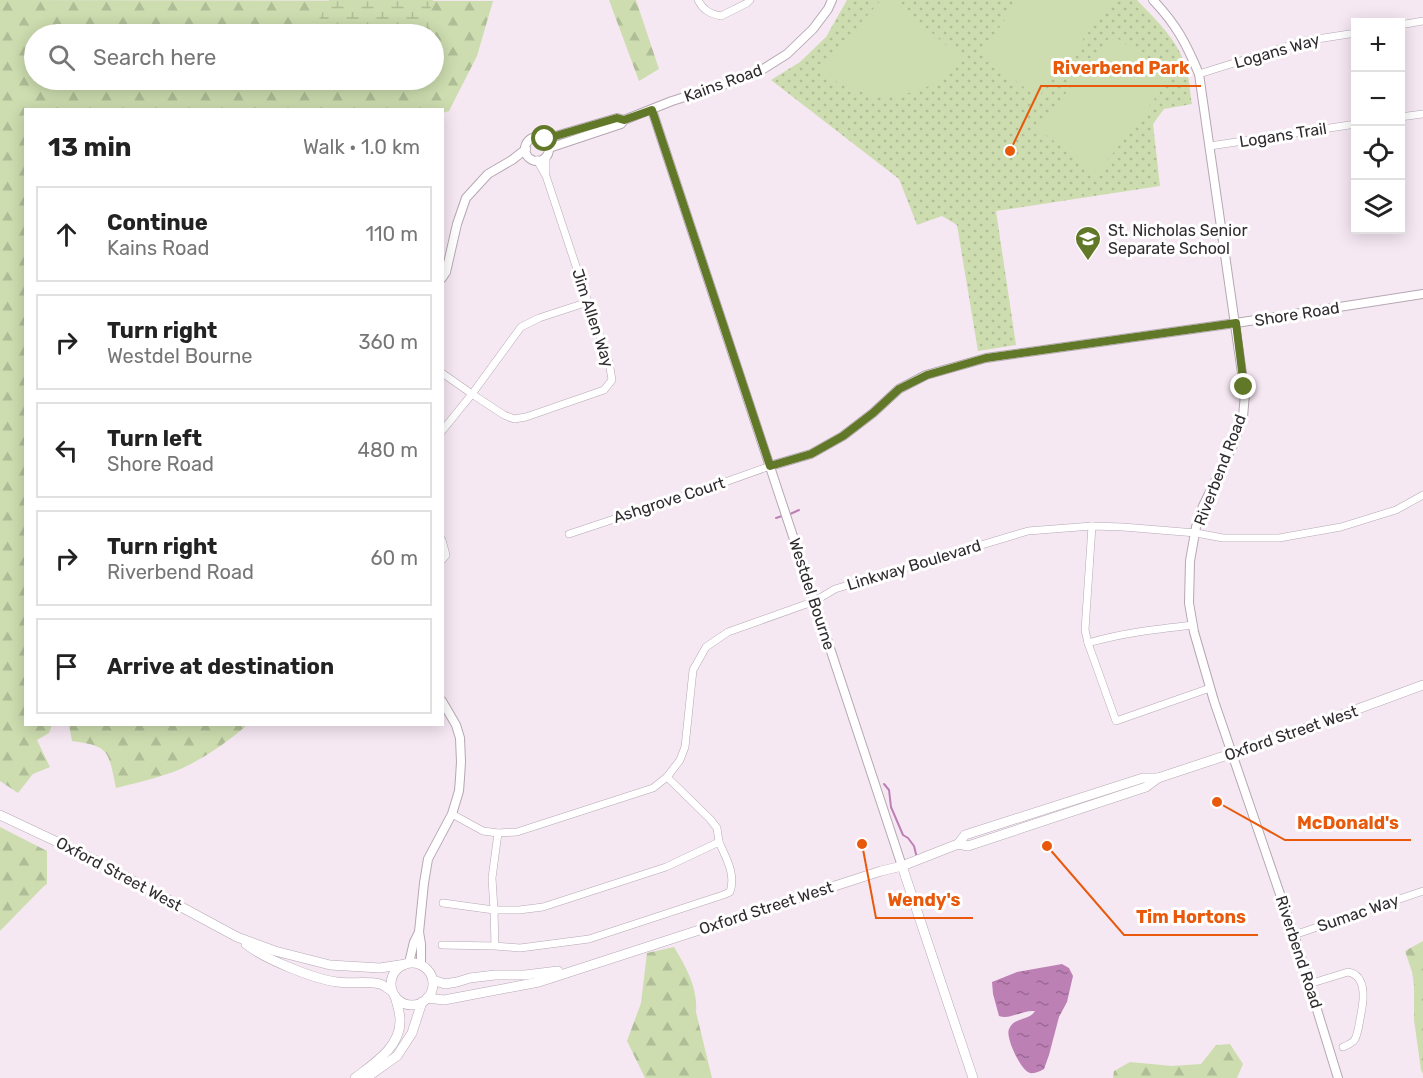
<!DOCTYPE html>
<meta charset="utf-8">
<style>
:root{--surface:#fff;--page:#f2f2f2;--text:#222;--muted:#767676;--line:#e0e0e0}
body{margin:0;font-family:Rubik,sans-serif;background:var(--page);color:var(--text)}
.controls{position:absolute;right:18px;top:18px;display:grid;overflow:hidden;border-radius:0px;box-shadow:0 3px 15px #0003}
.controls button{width:54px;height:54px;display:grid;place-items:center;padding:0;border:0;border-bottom:2px solid var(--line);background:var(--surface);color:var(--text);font:30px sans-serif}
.stop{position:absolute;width:18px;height:18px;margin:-14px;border:4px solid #627829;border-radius:50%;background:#fff}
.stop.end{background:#627829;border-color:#fff;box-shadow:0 2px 6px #0008}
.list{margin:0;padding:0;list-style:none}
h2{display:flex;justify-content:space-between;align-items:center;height:78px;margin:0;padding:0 24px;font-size:26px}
h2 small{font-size:20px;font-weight:400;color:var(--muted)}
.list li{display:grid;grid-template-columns:39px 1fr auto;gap:18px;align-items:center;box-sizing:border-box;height:96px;margin:0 12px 12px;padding:0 12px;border:2px solid var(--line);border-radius:0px}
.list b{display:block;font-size:22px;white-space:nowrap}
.list p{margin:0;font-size:20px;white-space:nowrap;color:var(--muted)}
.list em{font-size:20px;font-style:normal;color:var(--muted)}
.icon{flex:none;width:33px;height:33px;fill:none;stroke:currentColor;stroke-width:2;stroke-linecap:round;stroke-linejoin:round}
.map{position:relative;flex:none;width:1423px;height:1078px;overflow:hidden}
.search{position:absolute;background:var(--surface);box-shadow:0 3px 15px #0003;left:24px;top:24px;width:420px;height:66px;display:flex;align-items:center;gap:15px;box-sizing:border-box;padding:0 21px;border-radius:33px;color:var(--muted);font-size:22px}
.panel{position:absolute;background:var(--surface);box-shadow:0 3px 15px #0003;left:24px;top:108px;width:420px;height:618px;border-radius:0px}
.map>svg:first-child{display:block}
</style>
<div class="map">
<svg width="1423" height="1078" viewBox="0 0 1423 1078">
<defs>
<pattern id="green-dots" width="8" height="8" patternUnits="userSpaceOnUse" patternTransform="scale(1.5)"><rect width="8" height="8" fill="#cdddaf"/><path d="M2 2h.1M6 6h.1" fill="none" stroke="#b0be97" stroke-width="1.8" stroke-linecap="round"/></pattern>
<pattern id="forest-firs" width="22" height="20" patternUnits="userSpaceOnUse" patternTransform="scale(1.5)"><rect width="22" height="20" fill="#cdddaf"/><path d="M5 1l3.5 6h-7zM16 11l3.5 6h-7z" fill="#b0be97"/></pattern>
<pattern id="wetland-marsh" width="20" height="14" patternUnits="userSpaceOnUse" patternTransform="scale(1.5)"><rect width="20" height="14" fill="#cdddaf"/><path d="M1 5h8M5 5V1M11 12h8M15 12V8" fill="none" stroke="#b0be97"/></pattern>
<pattern id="water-ripples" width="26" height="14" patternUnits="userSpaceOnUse" patternTransform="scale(1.5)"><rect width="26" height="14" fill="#bd80b5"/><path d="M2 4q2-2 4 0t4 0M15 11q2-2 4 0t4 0" fill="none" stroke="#9a6994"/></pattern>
</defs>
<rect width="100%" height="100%" fill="#f6e8f3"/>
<!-- green -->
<path fill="url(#green-dots)" d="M 847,0 L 1137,0 C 1157,21 1181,43 1187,72 C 1190,82 1190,94 1192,104 L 1164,109 L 1153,124 L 1160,186 L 996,211 L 1016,345 L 978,351 L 957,225 L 942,216 L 917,225 L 899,179 L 771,80 L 800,62 L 826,37 Z"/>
<!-- forest -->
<g fill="url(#forest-firs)" fill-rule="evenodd">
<path d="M 0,0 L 493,1 L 477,56 L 449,111 L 443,113 L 442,110 L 26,110 L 26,724 L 52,725 L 49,733 L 37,740 L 50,767 L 33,774 L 18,793 L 0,781 ZM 34,34 L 434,34 L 434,80 L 34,80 Z"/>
<path d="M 609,0 L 636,0 L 659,69 L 639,81 Z"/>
<path d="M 69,725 L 69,724 L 247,725 C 230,740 210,754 189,765 C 168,776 139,782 116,788 C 108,752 111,746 72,741 Z"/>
<path d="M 0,827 L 47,851 L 47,884 L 43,887 L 0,931 Z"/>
<path d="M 1423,941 L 1423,1074 L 1421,1070 L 1414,1020 L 1414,985 L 1412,972 L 1405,951 Z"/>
<path d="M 674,947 C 686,967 698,988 696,1012 L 712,1078 L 645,1078 L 627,1041 L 641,1003 L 647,953 Z"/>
<path d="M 1230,1044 L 1243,1064 L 1237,1078 L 1113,1078 L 1114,1071 L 1130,1062 L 1172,1066 L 1201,1064 L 1216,1045 Z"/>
</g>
<!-- wetland -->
<path fill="url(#wetland-marsh)" d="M 329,0 L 433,0 L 427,20 L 432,34 L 312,34 L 317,23 Z"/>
<!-- pitch -->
<g fill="#cdddaf">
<path d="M 881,0 L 893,0 L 964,60 C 921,104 868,107 819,70 Z"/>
<path d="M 1021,0 L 1107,0 L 1111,3 L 1038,98 L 979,53 Z"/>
<path d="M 1112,34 L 1170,79 L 1097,174 L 1038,129 Z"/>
</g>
<!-- water -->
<path fill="url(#water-ripples)" d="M 1062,964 L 1069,968 L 1073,976 L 1067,1002 L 1059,1017 L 1049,1055 L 1044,1069 C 1040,1071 1035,1074 1030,1073 C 1021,1071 1005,1037 1009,1029 C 1014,1017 1029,1021 1035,1011 C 1022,1010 1010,1020 999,1016 L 993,994 L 992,982 L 1017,972 Z"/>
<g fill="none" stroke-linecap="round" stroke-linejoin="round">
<!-- stream -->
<g stroke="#bd80b5" stroke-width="2">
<path d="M 788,515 L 799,510"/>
<path d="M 776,518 L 782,516"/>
<path d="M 884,784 L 889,790 L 891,807 L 903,835 L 908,838 L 914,846 L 917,858"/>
</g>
<defs>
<g id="minor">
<path d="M 698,0 C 703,10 710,14 721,16 L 747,3 L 750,0"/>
<path d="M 1400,25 L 1423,21"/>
<path d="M 1199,74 L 1304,41 L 1356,33"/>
<path d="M 1400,117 L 1423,114"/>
<path d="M 1210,146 L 1356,124"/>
<path d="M 546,157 L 546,173"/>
<path d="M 442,373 L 472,394 L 504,415 L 514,419 L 526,417 L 604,390 L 612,380 L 609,362 L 588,302 L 546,176 L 537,160"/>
<path d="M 442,431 L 472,394 L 521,327 L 539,318 L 588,302"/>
<path d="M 569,534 L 714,486 L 770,466"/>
<path d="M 442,540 L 446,555 L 442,560"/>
<path d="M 1193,625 C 1157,629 1122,633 1088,643 L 1116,721 L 1210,688"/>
<path d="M 1088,643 L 1085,630 L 1092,526"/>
<path d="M 667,777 L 710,819 L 717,828 L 719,842"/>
<path d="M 452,814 L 483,831 L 498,833 L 517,832 L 653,788 L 667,777 L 680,760 L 685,747 L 693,670 L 706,647 L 728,632 L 815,601 L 835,589 L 1028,531 L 1092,526 L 1123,527 L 1196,533 L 1223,538 L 1279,538 L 1341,527 L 1396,510 L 1423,495"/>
<path d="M 443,903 L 494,910 L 492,878 L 498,833"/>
<path d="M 1294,935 L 1423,891"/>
<path d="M 442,945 L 495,946 L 494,910 L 519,910 L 543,907 L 666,867 L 719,842 C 726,858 736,874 730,892 L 723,895 L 589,939 L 520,948 L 495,946"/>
<path d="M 1309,984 L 1348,972 C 1369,976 1363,1005 1360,1019 C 1359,1025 1358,1033 1355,1039 C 1353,1043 1348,1045 1343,1047"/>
</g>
<g id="tertiary">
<path d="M 1153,0 C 1176,24 1186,43 1199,74 L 1245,394 L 1243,417 L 1233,445 L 1203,506 L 1196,527 L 1190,561 L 1189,603 L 1194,632 L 1214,701 L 1294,935 L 1338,1078"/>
<path d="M 652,110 L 902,866"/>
<circle cx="537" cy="149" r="12"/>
<path d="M 545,139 L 617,118 L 624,120"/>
<path d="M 549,148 L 621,124 L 624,120 L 672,101 L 726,84 L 760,71 L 787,54 L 813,29 L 828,9 L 832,0"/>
<path d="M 442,278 L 446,272 L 457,224 L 466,198 L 488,174 L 512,160 L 526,149"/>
<path d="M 770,466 L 811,454 L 843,436 L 873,413 L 899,389 L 926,375 L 986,358 L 1236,323 L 1423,294"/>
<path d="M 409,963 L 414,942 L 419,932"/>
<path d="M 421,965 L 421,944 L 419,932 L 424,883 L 428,859 L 452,814 L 459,791 L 460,778 L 461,762 L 460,738 L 456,725 L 442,701"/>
</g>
<g id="secondary">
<path d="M 0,815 L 85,855 L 237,937 L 275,951 L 330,965 L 380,968 L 406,964"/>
<path d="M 958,844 L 968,846 L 1146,787 L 1158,778 L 1282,737 L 1423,685"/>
<path d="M 902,866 L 973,1078"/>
<path d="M 246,944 C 264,959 314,979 337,982 C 351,984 366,981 380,984 C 384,985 388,989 392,991"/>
<circle cx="412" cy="984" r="21"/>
<path d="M 433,980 L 445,984 L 457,982 L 470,978 L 495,975 L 525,975 L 558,971"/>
<path d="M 427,998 L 444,1000 L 539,982 L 881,871 L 902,866 L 958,844 L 965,835 L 1143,778 L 1158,778"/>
<path d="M 355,1078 C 373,1064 401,1047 400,1020 C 400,1012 397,1004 395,996"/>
<path d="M 366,1078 L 397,1056 L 412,1033 L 422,1002"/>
</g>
</defs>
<!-- minor casing -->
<use href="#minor" stroke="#b5a8b3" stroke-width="8"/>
<!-- tertiary casing -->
<use href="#tertiary" stroke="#b5a8b3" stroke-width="10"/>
<!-- secondary casing -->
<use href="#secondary" stroke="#b5a8b3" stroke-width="10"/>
<!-- minor -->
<use href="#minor" stroke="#fff" stroke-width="7"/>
<!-- tertiary -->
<use href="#tertiary" stroke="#fff" stroke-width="8"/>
<!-- secondary -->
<use href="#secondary" stroke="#fff" stroke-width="9"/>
</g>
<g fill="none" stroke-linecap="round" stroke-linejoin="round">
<!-- route -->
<path stroke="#627829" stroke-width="8" d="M 545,139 L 617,118 L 624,120 L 652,110 L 770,466 L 811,454 L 843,436 L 873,413 L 899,389 L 927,375 L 986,358 L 1236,323 L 1244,387"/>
</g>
<!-- icons -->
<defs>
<symbol id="school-pin" viewBox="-11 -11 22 30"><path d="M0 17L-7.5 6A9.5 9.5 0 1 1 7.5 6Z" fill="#627829" stroke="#fff"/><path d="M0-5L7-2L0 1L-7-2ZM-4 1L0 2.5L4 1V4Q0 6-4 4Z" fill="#fff"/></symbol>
</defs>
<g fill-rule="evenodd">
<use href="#school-pin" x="1073" y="224" width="30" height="40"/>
</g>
<g text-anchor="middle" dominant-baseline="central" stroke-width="6" stroke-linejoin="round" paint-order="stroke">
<!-- street labels -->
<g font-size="16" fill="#302b2f" stroke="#fff">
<text transform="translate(1277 51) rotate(-16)">Logans Way</text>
<text transform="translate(723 83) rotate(-20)">Kains Road</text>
<text transform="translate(1283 135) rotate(-9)">Logans Trail</text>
<text transform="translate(1297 314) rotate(-9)">Shore Road</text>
<text transform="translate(593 318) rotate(72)">Jim Allen Way</text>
<text transform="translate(1220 470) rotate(-69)">Riverbend Road</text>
<text transform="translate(669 500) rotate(-18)">Ashgrove Court</text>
<text transform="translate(914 565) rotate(-17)">Linkway Boulevard</text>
<text transform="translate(812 594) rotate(72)">Westdel Bourne</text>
<text transform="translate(1291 733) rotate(-19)">Oxford Street West</text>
<text transform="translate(119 874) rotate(28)">Oxford Street West</text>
<text transform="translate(766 908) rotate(-18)">Oxford Street West</text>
<text transform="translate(1358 913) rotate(-19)">Sumac Way</text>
<text transform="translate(1299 952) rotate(72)">Riverbend Road</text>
</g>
<!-- poi labels -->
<g font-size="16" fill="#302b2f" stroke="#fff" text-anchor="start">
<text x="1108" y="230">St. Nicholas Senior<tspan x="1108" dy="18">Separate School</tspan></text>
</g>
</g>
<!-- callouts -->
<path fill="none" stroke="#e8590c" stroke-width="2" d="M1010 151L1041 86H1201M1217 802L1285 840H1411M862 844L876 918H973M1047 846L1124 935H1258"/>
<g fill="#e8590c" stroke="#fff" stroke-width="2">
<circle cx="1010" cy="151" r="6"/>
<circle cx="1217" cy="802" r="6"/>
<circle cx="862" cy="844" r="6"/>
<circle cx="1047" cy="846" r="6"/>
</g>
<g font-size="18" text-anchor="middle" font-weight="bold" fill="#e8590c" stroke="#fff" stroke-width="6" stroke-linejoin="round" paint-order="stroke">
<text x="1121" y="74">Riverbend Park</text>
<text x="1348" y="829">McDonald's</text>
<text x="924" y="906">Wendy's</text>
<text x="1191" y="923">Tim Hortons</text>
</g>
</svg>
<div class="controls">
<button>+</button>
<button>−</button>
<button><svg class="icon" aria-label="locate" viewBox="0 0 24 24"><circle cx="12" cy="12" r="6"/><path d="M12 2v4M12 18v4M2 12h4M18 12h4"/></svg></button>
<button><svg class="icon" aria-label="layers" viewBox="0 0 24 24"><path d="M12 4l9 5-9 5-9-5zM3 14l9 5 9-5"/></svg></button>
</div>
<div class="stop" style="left:545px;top:139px"></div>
<div class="stop end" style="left:1244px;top:387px"></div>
<div class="search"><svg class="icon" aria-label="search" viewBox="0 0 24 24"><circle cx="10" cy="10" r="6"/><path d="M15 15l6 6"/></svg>Search here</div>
<section class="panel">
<h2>13 min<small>Walk · 1.0 km</small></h2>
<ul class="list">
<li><svg class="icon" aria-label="ahead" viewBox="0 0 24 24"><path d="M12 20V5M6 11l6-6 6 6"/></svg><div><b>Continue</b><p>Kains Road</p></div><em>110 m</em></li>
<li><svg class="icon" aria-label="right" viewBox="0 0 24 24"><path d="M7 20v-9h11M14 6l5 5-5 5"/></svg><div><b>Turn right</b><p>Westdel Bourne</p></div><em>360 m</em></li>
<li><svg class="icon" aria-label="left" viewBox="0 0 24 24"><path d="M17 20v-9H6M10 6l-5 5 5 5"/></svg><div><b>Turn left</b><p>Shore Road</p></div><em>480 m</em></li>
<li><svg class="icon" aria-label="right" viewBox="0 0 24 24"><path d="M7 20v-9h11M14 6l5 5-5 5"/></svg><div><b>Turn right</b><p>Riverbend Road</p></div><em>60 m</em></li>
<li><svg class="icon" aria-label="arrive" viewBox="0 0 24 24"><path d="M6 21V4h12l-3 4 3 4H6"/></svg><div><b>Arrive at destination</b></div></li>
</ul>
</section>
</div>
